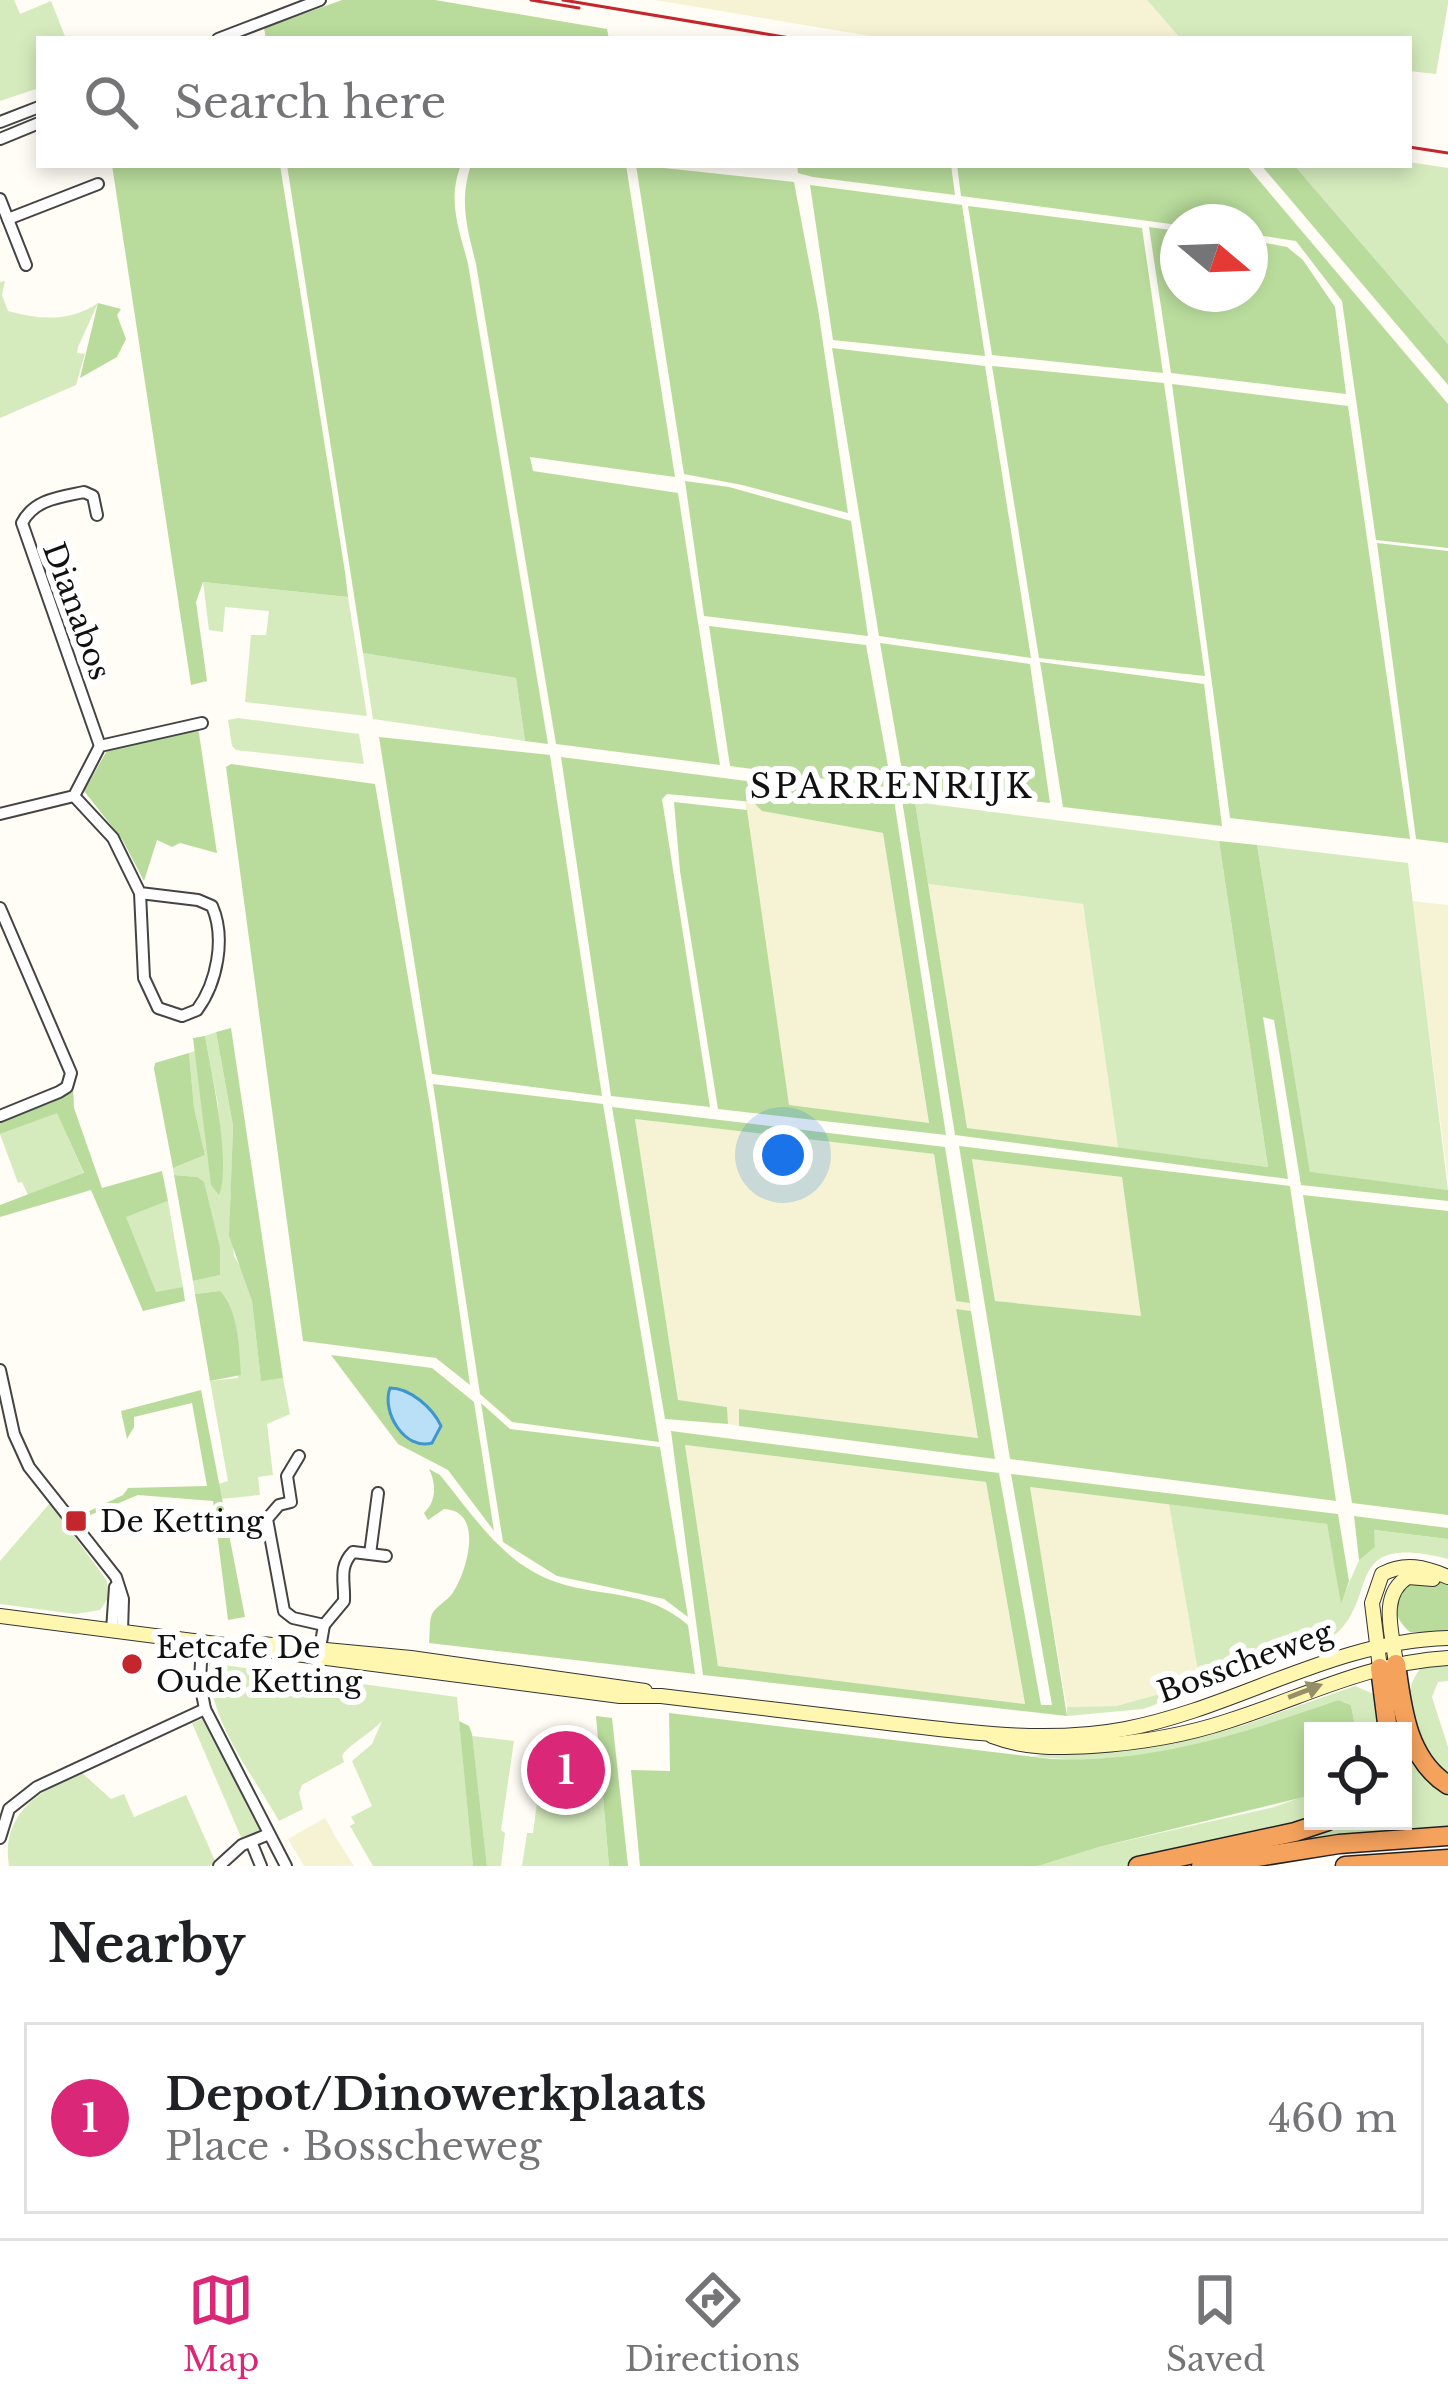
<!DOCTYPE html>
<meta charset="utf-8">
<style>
:root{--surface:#fff;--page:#f2f2f2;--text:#202124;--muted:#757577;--line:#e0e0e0;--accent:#db2777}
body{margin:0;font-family:"Libre Baskerville",serif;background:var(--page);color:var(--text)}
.controls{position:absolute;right:36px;bottom:36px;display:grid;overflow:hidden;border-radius:0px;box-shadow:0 6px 18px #0003}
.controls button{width:108px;height:108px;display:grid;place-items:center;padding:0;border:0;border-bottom:3px solid var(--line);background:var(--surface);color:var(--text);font:60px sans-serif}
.compass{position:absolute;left:1160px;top:204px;width:108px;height:108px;border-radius:50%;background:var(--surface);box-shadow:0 6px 18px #0003;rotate:109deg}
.you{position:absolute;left:783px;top:1155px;width:42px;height:42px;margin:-30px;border:9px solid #fff;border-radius:50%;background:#1a73e8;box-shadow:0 0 0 18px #1a73e833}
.badge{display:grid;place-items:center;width:78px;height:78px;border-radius:50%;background:var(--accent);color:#fff;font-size:39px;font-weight:700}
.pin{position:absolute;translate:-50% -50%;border:6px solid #fff;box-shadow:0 3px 12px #0006}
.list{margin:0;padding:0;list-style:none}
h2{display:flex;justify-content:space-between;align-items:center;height:156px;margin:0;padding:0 48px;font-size:51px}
h2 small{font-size:39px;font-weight:400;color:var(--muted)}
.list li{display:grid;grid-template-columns:78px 1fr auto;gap:36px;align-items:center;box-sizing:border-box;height:192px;margin:0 24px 24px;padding:0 24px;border:3px solid var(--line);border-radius:0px}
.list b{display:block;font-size:45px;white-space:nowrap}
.list p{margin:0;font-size:39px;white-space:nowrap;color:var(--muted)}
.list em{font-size:39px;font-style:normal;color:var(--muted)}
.icon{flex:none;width:66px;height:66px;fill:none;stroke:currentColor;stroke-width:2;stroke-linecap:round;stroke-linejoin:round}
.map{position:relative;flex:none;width:1448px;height:1866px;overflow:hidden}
.search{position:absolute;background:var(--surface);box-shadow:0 6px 18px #0003;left:36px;right:36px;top:36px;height:132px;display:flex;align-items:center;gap:30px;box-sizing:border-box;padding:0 42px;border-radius:0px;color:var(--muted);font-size:45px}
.sheet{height:372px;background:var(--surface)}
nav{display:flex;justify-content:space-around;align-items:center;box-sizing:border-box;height:168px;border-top:3px solid var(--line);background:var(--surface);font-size:33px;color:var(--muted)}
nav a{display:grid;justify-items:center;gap:6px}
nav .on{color:var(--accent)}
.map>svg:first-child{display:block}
</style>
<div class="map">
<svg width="1448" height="1866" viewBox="0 0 1448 1866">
<rect width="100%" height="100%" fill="#fffdf5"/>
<!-- farmland -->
<g fill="#f6f3d4">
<path d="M 655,0 L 1147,0 L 1181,39 L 888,39 Z"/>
<path d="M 745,802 L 758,804 L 763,811 L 883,833 L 929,1124 L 789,1106 Z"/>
<path d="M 928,884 L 1083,904 L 1118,1148 L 966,1128 Z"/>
<path d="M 1412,901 L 1448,905 L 1448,1181 Z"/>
<path d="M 635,1119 L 934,1154 L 956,1300 L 970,1303 L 971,1311 L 956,1310 L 978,1438 L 740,1409 L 739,1426 L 728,1424 L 727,1407 L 678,1401 Z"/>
<path d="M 972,1158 L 1122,1177 L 1142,1317 L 995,1301 Z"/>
<path d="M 685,1445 L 986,1482 L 1025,1704 L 718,1666 Z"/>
<path d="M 1029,1487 L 1169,1504 L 1200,1683 L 1116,1706 L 1067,1707 Z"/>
<path d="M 325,1818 L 336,1838 L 354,1866 L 304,1866 L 288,1839 Z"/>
</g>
<!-- green -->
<g fill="#d5ebbd">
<path d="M 0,0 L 14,0 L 20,14 L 51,1 L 66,39 L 39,39 L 39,88 L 0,101 Z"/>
<path d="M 1147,0 L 1448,0 L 1448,4 L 1436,74 L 1409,71 L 1409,39 L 1181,39 Z"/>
<path d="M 1409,162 L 1448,168 L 1448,344 L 1294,165 L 1409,165 Z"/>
<path d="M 5,281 L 2,295 L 8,311 C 40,320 70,322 98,303 L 78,347 L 77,353 L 85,354 L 76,385 L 0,418 L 0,282 Z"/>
<path d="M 203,582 L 348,597 L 367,716 L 245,702 L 251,635 L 266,635 L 269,611 L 225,607 L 223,632 L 209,630 Z"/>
<path d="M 363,653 L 516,678 L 525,741 L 373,719 Z"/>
<path d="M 238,718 L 359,734 L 364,764 L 236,750 L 232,746 L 228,720 Z"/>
<path d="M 915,802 L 1219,841 L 1268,1167 L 1118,1148 L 1083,904 L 928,884 Z"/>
<path d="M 1257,845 L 1408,863 L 1448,1190 L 1310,1173 Z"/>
<path d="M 216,1032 L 233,1126 L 230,1214 L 234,1256 L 246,1277 L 252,1301 L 261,1380 L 283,1378 L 290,1414 L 267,1424 L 273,1475 L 258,1477 L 260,1495 L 221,1499 L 218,1484 L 228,1481 L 210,1381 L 238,1378 L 220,1291 L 195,1294 L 193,1281 L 220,1275 L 197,1177 L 174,1175 L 173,1168 L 205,1155 L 194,1108 L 189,1053 L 195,1051 L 202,1092 L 219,1135 L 218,1105 L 205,1036 Z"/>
<path d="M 57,1112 L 84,1174 L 28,1195 L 22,1182 L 18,1183 L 0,1134 Z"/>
<path d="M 168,1201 L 183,1287 L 156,1293 L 125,1217 Z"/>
<path d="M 50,1503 L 107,1581 L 109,1597 L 100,1610 L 75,1614 L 0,1604 L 0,1561 Z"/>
<path d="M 1169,1504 L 1327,1524 L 1341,1601 L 1360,1558 L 1375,1547 L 1373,1530 L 1448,1539 L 1448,1559 C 1329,1529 1390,1612 1318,1645 L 1143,1709 L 1067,1716 L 1067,1707 L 1116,1706 L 1200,1683 Z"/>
<path d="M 209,1663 L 457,1697 L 473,1866 L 373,1866 L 350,1826 L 355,1823 L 351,1817 L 372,1806 L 352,1761 L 372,1744 L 382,1721 C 371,1733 347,1746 342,1756 L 344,1762 L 302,1785 L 299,1793 L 303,1809 L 279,1821 C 252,1773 208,1720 209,1663 Z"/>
<path d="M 1448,1663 L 1448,1681 L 1438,1682 L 1432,1697 L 1448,1747 L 1448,1781 C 1426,1750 1389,1701 1423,1666 Z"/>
<path d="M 1355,1686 L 1376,1695 L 1382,1731 L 1356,1731 L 1351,1705 L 1338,1700 C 1239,1735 1138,1770 1032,1756 L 1180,1740 L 1241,1726 Z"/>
<path d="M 202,1719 L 260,1829 L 210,1866 L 9,1866 C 0,1813 42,1789 81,1772 L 111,1799 L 124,1794 L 134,1817 L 186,1795 L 215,1861 L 241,1837 L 192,1723 Z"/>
<path d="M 472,1736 L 514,1741 L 501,1830 L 505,1833 L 501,1866 L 487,1866 Z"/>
<path d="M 1403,1741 L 1415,1767 L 1448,1797 L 1448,1828 L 1249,1849 L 1315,1832 L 1339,1821 L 1403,1821 Z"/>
<path d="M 540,1744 L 599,1751 L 609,1866 L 522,1866 L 527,1833 L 533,1833 L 538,1795 L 531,1793 Z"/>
<path d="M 1313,1793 L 1313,1821 L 1129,1866 L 1038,1866 L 1099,1847 L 1274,1807 Z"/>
</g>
<!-- forest -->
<g fill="#b9dc9c" fill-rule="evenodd">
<path d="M 342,0 L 435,0 L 607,29 L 609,39 L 266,39 L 264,28 Z"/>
<path d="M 112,165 L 280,165 L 345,572 L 348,597 L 203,582 L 196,602 L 207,681 L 191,685 Z"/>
<path d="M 287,165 L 461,165 C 447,200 459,229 468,264 L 548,744 L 525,741 L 516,678 L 363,653 Z"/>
<path d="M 471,165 L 626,165 L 675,477 L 530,457 L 533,471 L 678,493 L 720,765 L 556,744 L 476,264 C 467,228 459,201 471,165 Z"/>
<path d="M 636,165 L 794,182 L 818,309 L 848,513 L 742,485 L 684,474 Z"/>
<path d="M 797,165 L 951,165 L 955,195 L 813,177 L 798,173 Z"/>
<path d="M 957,165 L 1246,165 L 1448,404 L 1448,548 L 1376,540 L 1342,301 L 1296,241 L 1250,234 L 1250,222 L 1178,225 L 961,196 Z"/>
<path d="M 1261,165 L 1294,165 L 1448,344 L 1448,385 Z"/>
<path d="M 810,185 L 962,205 L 985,356 L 833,340 Z"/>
<path d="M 968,206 L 1142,228 L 1163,373 L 992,355 Z"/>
<path d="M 1149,227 L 1178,231 L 1178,294 L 1250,294 L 1250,240 L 1287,247 L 1303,260 L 1335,307 L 1346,394 L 1171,373 Z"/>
<path d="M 98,303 L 121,309 L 117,315 L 126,339 L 117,357 L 80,378 Z"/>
<path d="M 832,348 L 985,366 L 1031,658 L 879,636 Z"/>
<path d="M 992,366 L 1164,383 L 1205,676 L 1039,658 Z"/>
<path d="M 1172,384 L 1348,406 L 1410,839 L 1230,818 Z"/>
<path d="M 685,481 L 729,487 L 851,521 L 868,636 L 704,616 Z"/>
<path d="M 1377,543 L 1448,551 L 1448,843 L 1416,839 Z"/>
<path d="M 709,626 L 866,645 L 892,788 L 730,766 Z"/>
<path d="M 880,643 L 1030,664 L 1050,803 L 905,788 Z"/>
<path d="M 1040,662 L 1204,684 L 1222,826 L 1063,807 Z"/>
<path d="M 198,727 L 217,853 L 180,843 L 172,847 L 157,840 L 144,881 L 122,839 L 84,791 L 109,747 Z"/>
<path d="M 379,737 L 550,755 L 602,1096 L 432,1074 Z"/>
<path d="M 561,757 L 894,800 L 946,1135 L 718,1109 L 680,871 L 674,802 L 747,810 L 789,1105 L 929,1123 L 883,833 L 762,811 L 753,802 L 667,794 L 662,799 L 710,1107 L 611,1096 Z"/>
<path d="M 231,764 L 375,784 L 431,1112 L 470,1385 L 436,1358 L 303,1341 L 226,767 Z"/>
<path d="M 902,800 L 915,802 L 967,1128 L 1268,1167 L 1219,841 L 1257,845 L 1310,1172 L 1448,1190 L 1448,1201 L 1301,1185 L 1274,1020 L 1263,1017 L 1288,1179 L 955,1135 Z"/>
<path d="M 231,1028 L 283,1378 L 261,1381 L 252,1301 L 229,1236 L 233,1126 L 216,1032 Z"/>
<path d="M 205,1036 C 211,1069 232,1167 219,1195 L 211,1185 L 193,1038 Z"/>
<path d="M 189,1053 L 194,1108 L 205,1155 L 173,1168 L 154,1069 L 155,1063 Z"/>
<path d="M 433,1084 L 603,1104 L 659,1442 L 512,1422 L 480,1394 Z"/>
<path d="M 73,1087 L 74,1108 L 102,1188 L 162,1171 L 168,1201 L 126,1217 L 156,1292 L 183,1287 L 185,1301 L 143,1311 L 91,1190 L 0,1217 L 0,1205 L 84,1173 L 57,1113 L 0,1134 L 0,1121 L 51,1103 Z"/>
<path d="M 612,1107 L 945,1147 L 970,1303 L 956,1301 L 934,1154 L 635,1119 L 678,1400 L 727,1407 L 728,1424 L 665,1419 Z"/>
<path d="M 959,1146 L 1290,1186 L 1336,1501 L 1010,1459 ZM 972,1159 L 1122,1177 L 1141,1316 L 995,1301 Z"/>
<path d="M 174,1175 L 197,1177 L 204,1182 L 220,1248 L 220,1275 L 193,1281 Z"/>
<path d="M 1303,1195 L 1448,1211 L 1448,1515 L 1352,1503 Z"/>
<path d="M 220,1291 C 239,1312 239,1347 241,1375 L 210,1381 L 195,1294 Z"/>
<path d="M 956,1309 L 971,1311 L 995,1459 L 739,1426 L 739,1409 L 978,1438 Z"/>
<path d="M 331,1355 L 432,1368 L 474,1402 L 494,1531 L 448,1470 L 398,1444 Z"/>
<path d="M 201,1390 L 245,1617 L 228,1620 L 213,1501 L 138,1495 L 83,1518 L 81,1515 L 123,1495 L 128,1488 L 207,1486 L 192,1403 L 134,1417 L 134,1427 L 127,1439 L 121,1411 Z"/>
<path d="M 481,1403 L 510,1429 L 660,1447 L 688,1617 L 664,1599 L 557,1576 L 503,1542 Z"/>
<path d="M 671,1431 L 999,1473 L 1041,1705 L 1052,1705 L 1011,1474 L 1338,1514 L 1349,1581 L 1341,1604 L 1327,1524 L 1030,1487 L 1067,1716 L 703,1675 ZM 685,1445 L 986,1482 L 1025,1704 L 718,1666 Z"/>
<path d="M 429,1469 L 440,1475 C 473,1515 503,1564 556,1582 C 606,1599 645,1588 688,1625 L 695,1674 L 429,1643 C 430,1635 429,1621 432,1614 C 435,1607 447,1601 452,1594 C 467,1573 485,1510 444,1509 L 428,1520 L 424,1513 C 437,1501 436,1483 429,1469 Z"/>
<path d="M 1354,1516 L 1448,1528 L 1448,1539 L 1374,1530 L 1375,1547 L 1359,1560 Z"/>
<path d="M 1434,1580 L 1448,1583 L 1448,1633 L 1410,1632 C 1395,1620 1391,1602 1399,1584 Z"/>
<path d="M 1338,1700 L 1351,1705 L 1356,1731 L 1313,1731 L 1313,1793 L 1308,1796 L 1099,1847 L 1038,1866 L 640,1866 L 631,1770 L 670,1771 L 669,1713 L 1052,1759 C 1153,1763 1244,1733 1338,1700 Z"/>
<path d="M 596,1716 L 612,1718 L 628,1866 L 609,1866 Z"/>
<path d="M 459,1721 L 469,1726 L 472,1734 L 487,1866 L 473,1866 Z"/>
</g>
<!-- water -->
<path fill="#b9e0f7" stroke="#3f96cf" stroke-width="3" d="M 390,1388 C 410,1388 433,1408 441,1426 L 432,1443 C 405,1451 381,1412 390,1388 Z"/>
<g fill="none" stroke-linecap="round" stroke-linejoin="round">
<defs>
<g id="street">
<path d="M 218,39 L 320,0"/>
<path d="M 0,122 L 39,107"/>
<path d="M 0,139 L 39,123"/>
<path d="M 0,199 L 26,265"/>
<path d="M 8,219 L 98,184"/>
<path d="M 97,515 L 93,496 L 84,492 C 61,497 34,499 22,523 L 100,746"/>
<path d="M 74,796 L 113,838 L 140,893 L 198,900 L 212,906 C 226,938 217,983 197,1010 L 182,1016 L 158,1008 L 144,978 L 140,893"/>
<path d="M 0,814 L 74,796 L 100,746 L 202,723"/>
<path d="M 0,908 L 71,1073 L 67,1087 L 59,1092 L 0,1116"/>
<path d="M 0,1370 L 14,1434 L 29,1467 L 116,1577 L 123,1599 L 122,1631"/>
<path d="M 299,1456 L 287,1476 L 291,1502 L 279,1505 L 267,1519 L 284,1611 L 293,1618 L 324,1625 L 319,1654"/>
<path d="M 370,1554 L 378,1493"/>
<path d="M 324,1625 L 344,1601 C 345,1582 338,1567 353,1552 L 386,1556"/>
<path d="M 112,1630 L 115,1587"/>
<path d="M 202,1641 L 200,1683 L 205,1709 L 286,1866"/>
<path d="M 0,1838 L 9,1809 L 37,1787 L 205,1709"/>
<path d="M 252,1844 L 261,1866"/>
<path d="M 219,1866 L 242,1845 L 269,1834"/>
</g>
<g id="secondary">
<path d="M 0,1616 L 620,1696 L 661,1696 C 737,1705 812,1714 888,1723 C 965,1732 1047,1744 1125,1729 C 1236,1708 1332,1641 1448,1638"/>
<path d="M 262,1644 L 411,1658 L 645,1691"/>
<path d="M 1396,1664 C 1393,1635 1378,1595 1408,1577 L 1433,1579"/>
<path d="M 1380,1668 L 1372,1603 L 1382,1574 C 1405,1562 1425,1567 1448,1577"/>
<path d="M 992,1736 C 1026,1749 1056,1748 1092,1746 C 1138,1743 1183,1736 1228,1721 C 1304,1697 1366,1663 1448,1658"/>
</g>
<g id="highway">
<path d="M 1396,1664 C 1402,1708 1407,1759 1448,1785"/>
<path d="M 1380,1668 L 1388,1731"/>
<path d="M 1138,1866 L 1295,1832 L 1328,1821"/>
<path d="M 1201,1866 L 1339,1844 L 1448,1836"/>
<path d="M 1345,1866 L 1448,1859"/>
</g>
</defs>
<!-- street casing -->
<use href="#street" stroke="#444" stroke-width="14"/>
<!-- secondary casing -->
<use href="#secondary" stroke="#333" stroke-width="16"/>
<!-- highway casing -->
<use href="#highway" stroke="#222" stroke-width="21"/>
<!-- street -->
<use href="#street" stroke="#fff" stroke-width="10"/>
<!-- secondary -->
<use href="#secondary" stroke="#fff6b0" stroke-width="14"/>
<!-- highway -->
<use href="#highway" stroke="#f5a25d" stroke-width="18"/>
<!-- rail -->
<g stroke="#c4262e" stroke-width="3">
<path d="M 531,0 L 579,8"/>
<path d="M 563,0 L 796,39"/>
<path d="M 1409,147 L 1448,153"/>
</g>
</g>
<!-- one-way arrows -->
<defs><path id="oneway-solid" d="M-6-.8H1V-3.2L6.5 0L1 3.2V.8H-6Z" transform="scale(3)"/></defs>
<use fill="#948f68" href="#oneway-solid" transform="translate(1305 1691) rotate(-21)"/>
<!-- markers -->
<g fill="#c4262e" stroke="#fff" stroke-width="4.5">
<rect x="64" y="1509" width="24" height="24" rx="6"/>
<circle cx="132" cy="1664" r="12"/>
</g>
<g text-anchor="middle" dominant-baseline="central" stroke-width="12" stroke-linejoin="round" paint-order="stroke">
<!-- street labels -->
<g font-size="30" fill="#111" stroke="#fff">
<text transform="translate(77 611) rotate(70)">Dianabos</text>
<text transform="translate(1245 1662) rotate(-20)">Bosscheweg</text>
</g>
<!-- poi labels -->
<g font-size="30" fill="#111" stroke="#fff" text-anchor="start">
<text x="100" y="1521">De Ketting</text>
<text x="156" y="1647">Eetcafe De<tspan x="156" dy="34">Oude Ketting</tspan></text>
</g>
<!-- neighbourhood labels -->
<g font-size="33" letter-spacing="3" fill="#111" stroke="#fff">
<text x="892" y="786">SPARRENRIJK</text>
</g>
</g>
</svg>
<div class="controls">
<button><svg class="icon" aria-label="locate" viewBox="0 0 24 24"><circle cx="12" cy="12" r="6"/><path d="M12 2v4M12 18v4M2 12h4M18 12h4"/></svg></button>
</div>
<svg class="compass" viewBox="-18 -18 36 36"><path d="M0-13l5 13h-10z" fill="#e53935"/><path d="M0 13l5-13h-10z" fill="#757577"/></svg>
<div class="you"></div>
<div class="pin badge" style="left:566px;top:1770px">1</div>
<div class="search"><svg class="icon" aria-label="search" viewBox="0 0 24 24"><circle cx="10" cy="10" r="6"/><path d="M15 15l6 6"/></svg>Search here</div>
</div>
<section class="sheet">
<h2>Nearby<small></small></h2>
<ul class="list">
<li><span class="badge">1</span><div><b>Depot/Dinowerkplaats</b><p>Place · Bosscheweg</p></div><em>460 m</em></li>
</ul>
</section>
<nav>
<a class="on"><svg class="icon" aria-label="map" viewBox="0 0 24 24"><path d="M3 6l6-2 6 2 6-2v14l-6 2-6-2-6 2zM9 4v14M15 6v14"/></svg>Map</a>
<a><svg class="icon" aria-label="directions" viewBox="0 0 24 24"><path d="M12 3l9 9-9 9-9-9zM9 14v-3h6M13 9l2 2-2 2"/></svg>Directions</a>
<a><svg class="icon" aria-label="saved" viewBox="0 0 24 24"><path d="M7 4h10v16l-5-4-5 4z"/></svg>Saved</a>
</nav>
